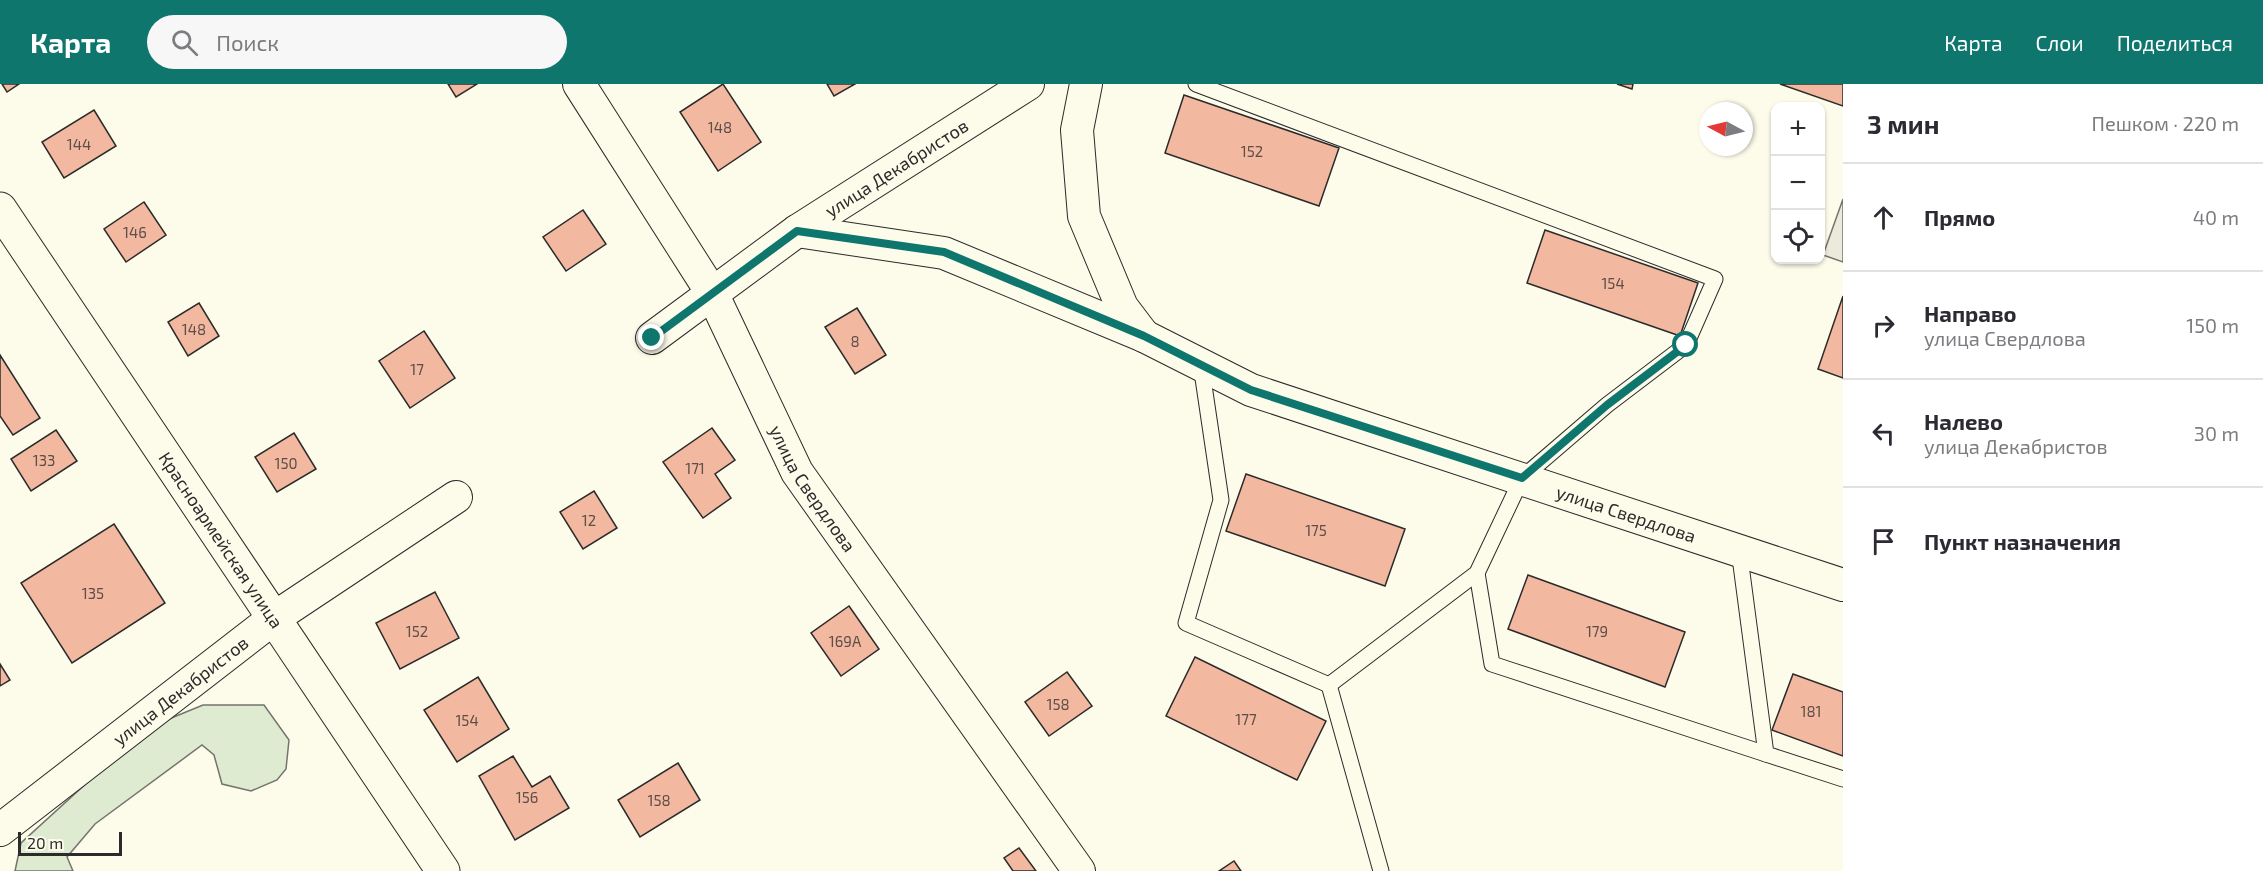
<!DOCTYPE html>
<html lang="ru">
<meta charset="utf-8">
<style>
:root{--surface:#fff;--page:#f7f7f7;--text:#2b2b33;--muted:#7c7c81;--line:#e1e1e2;--accent:#0f766e}
body{margin:0;font-family:"Exo 2",sans-serif;background:var(--page);color:var(--text)}
.controls{position:absolute;right:18px;top:18px;display:grid;overflow:hidden;border-radius:12px;box-shadow:0 2px 4px #0004}
.controls button{width:54px;height:54px;display:grid;place-items:center;padding:0;border:0;border-bottom:2px solid var(--line);background:var(--surface);color:var(--text);font:30px sans-serif}
.compass{position:absolute;left:1699px;top:18px;width:54px;height:54px;border-radius:50%;background:var(--surface);box-shadow:0 2px 4px #0004;rotate:277deg}
.scale{position:absolute;left:18px;bottom:15px;width:104px;box-sizing:border-box;padding-left:6px;border:3px solid #2b2b2b;border-top:0;font-size:16px;line-height:21px;white-space:nowrap;color:#2b2b2b;-webkit-text-stroke:4px #fdfbea;paint-order:stroke}
.stop{position:absolute;width:18px;height:18px;margin:-14px;border:4px solid #0f766e;border-radius:50%;background:#fff}
.stop.end{background:#0f766e;border-color:#fff;box-shadow:0 2px 6px #0008}
.list{margin:0;padding:0;list-style:none}
h2{display:flex;justify-content:space-between;align-items:center;height:78px;margin:0;padding:0 24px;font-size:26px}
h2 small{font-size:20px;font-weight:400;color:var(--muted)}
.list li{display:grid;grid-template-columns:39px 1fr auto;gap:18px;align-items:center;box-sizing:border-box;height:108px;padding:0 24px;border-top:2px solid var(--line)}
.list b{display:block;font-size:22px;white-space:nowrap}
.list p{margin:0;font-size:20px;white-space:nowrap;color:var(--muted)}
.list em{font-size:20px;font-style:normal;color:var(--muted)}
.icon{flex:none;width:33px;height:33px;fill:none;stroke:currentColor;stroke-width:2;stroke-linecap:round;stroke-linejoin:round}
.map{position:relative;flex:none;width:1843px;height:787px;overflow:hidden}
header{display:flex;align-items:center;gap:36px;box-sizing:border-box;height:84px;padding:0 30px;background:var(--accent);color:#fff}
header strong{font-size:28px}
nav{display:flex;gap:33px;margin-inline-start:auto;font-size:21px}
.search{width:420px;height:54px;background:var(--page);display:flex;align-items:center;gap:15px;box-sizing:border-box;padding:0 21px;border-radius:33px;color:var(--muted);font-size:22px}
main{display:flex}
aside{flex:1;background:var(--surface)}
.map>svg:first-child{display:block}
</style>
<header>
<strong>Карта</strong>
<div class="search"><svg class="icon" aria-label="search" viewBox="0 0 24 24"><circle cx="10" cy="10" r="6"/><path d="M15 15l6 6"/></svg>Поиск</div>
<nav><a>Карта</a><a>Слои</a><a>Поделиться</a></nav>
</header>
<main>
<div class="map">
<svg width="1843" height="787" viewBox="0 0 1843 787">
<rect width="100%" height="100%" fill="#fdfbea"/>
<!-- green -->
<path fill="#deebd1" stroke="#74746e" stroke-width="1.5" d="M 203,621 L 264,621 L 289,656 L 286,685 L 277,696 L 251,707 L 222,700 L 214,671 L 202,661 L 95,740 L 67,773 L 73,787 L 15,787 L 21,759 L 147,644 Z"/>
<!-- parking -->
<path fill="#eceadb" stroke="#74746e" stroke-width="1.5" d="M 1843,115 L 1843,178 L 1823,171 Z"/>
<!-- building -->
<g fill="#f2b8a0" stroke="#2b2b2b" stroke-width="1.5">
<path d="M 2,0 L 19,0 L 7,8 Z"/>
<path d="M 448,0 L 477,0 L 456,13 Z"/>
<path d="M 723,0 L 761,58 L 718,87 L 680,28 Z"/>
<path d="M 827,0 L 855,0 L 834,12 Z"/>
<path d="M 1617,0 L 1633,0 L 1632,5 Z"/>
<path d="M 1780,0 L 1843,0 L 1843,22 Z"/>
<path d="M 1184,11 L 1339,64 L 1319,122 L 1165,69 Z"/>
<path d="M 94,26 L 116,62 L 64,94 L 42,58 Z"/>
<path d="M 144,118 L 166,151 L 126,178 L 104,145 Z"/>
<path d="M 583,126 L 606,160 L 566,187 L 543,153 Z"/>
<path d="M 1545,146 L 1698,199 L 1680,252 L 1527,199 Z"/>
<path d="M 1843,212 L 1843,294 L 1818,285 Z"/>
<path d="M 199,219 L 219,252 L 188,272 L 168,238 Z"/>
<path d="M 857,224 L 886,271 L 855,290 L 825,243 Z"/>
<path d="M 424,247 L 455,294 L 410,324 L 379,277 Z"/>
<path d="M 0,271 L 40,334 L 13,351 L 0,332 Z"/>
<path d="M 712,344 L 735,376 L 715,390 L 731,414 L 703,434 L 663,378 Z"/>
<path d="M 56,346 L 77,377 L 31,407 L 11,375 Z"/>
<path d="M 294,349 L 316,385 L 277,408 L 255,373 Z"/>
<path d="M 1246,390 L 1405,445 L 1385,502 L 1226,447 Z"/>
<path d="M 594,407 L 617,444 L 583,465 L 560,428 Z"/>
<path d="M 114,440 L 165,519 L 72,579 L 21,499 Z"/>
<path d="M 1528,491 L 1685,548 L 1665,603 L 1508,545 Z"/>
<path d="M 435,508 L 459,554 L 400,585 L 376,539 Z"/>
<path d="M 849,522 L 879,565 L 841,592 L 811,549 Z"/>
<path d="M 1195,573 L 1326,637 L 1297,696 L 1166,632 Z"/>
<path d="M 0,580 L 10,596 L 0,602 Z"/>
<path d="M 1067,588 L 1092,622 L 1049,652 L 1025,618 Z"/>
<path d="M 1793,590 L 1843,608 L 1843,672 L 1772,646 Z"/>
<path d="M 478,593 L 509,645 L 457,678 L 424,626 Z"/>
<path d="M 513,672 L 532,703 L 550,692 L 569,724 L 515,756 L 479,692 Z"/>
<path d="M 678,679 L 700,716 L 640,753 L 618,716 Z"/>
<path d="M 1019,764 L 1036,787 L 1013,787 L 1004,774 Z"/>
<path d="M 1234,777 L 1241,787 L 1219,787 Z"/>
</g>
<g fill="none" stroke-linecap="round" stroke-linejoin="round">
<defs>
<g id="service">
<path d="M 1196,0 L 1715,195 L 1686,261 L 1607,321 L 1522,394 L 1477,489 L 1329,601 L 1186,539 L 1221,416 L 1201,281"/>
<path d="M 1739,466 L 1766,670 L 1843,695"/>
<path d="M 1477,489 L 1492,580 L 1766,670"/>
<path d="M 1329,601 L 1381,787"/>
</g>
<g id="minor">
<path id="s1" d="M 579,0 L 712,209 L 797,388 L 1079,787"/>
<path d="M 1086,0 L 1077,46 L 1084,132 L 1122,223 L 1144,252"/>
<path id="s2" d="M 797,147 L 944,169 L 1144,252 L 1251,306 L 1843,501"/>
<path id="s3" d="M 652,254 L 797,147 L 1028,0"/>
<path id="s4" d="M 0,746 L 274,534 L 456,413"/>
</g>
<g id="secondary">
<path id="s5" d="M 0,125 L 443,787"/>
</g>
</defs>
<!-- service casing -->
<use href="#service" stroke="#2b2b2b" stroke-width="17"/>
<!-- minor casing -->
<use href="#minor" stroke="#2b2b2b" stroke-width="34"/>
<!-- secondary casing -->
<use href="#secondary" stroke="#2b2b2b" stroke-width="35"/>
<!-- service -->
<use href="#service" stroke="#fdfbea" stroke-width="15"/>
<!-- minor -->
<use href="#minor" stroke="#fdfbea" stroke-width="32"/>
<!-- secondary -->
<use href="#secondary" stroke="#fdfbea" stroke-width="33"/>
</g>
<g fill="none" stroke-linecap="round" stroke-linejoin="round">
<!-- route -->
<path stroke="#0f766e" stroke-width="8" d="M 652,254 L 797,147 L 944,168 L 1144,252 L 1251,306 L 1522,394 L 1607,321 L 1686,261"/>
</g>
<g text-anchor="middle" dominant-baseline="central" stroke-width="4.5" stroke-linejoin="round" paint-order="stroke">
<!-- number labels -->
<g font-size="15" fill="#5d4e48">
<text x="720" y="43">148</text>
<text x="79" y="60">144</text>
<text x="1252" y="67">152</text>
<text x="135" y="148">146</text>
<text x="1613" y="199">154</text>
<text x="194" y="245">148</text>
<text x="855" y="257">8</text>
<text x="417" y="285">17</text>
<text x="44" y="376">133</text>
<text x="286" y="379">150</text>
<text x="695" y="384">171</text>
<text x="589" y="436">12</text>
<text x="1316" y="446">175</text>
<text x="93" y="509">135</text>
<text x="417" y="547">152</text>
<text x="1597" y="547">179</text>
<text x="845" y="557">169А</text>
<text x="1058" y="620">158</text>
<text x="1811" y="627">181</text>
<text x="1246" y="635">177</text>
<text x="467" y="636">154</text>
<text x="527" y="713">156</text>
<text x="659" y="716">158</text>
</g>
<!-- street labels -->
<g font-size="18" fill="#2b2b2b" stroke="#fdfbea">
<text stroke="none"><textPath href="#s3" startOffset="298">улица Декабристов</textPath></text>
<text stroke="none"><textPath href="#s1" startOffset="468">улица Свердлова</textPath></text>
<text stroke="none"><textPath href="#s2" startOffset="880">улица Свердлова</textPath></text>
<text stroke="none"><textPath href="#s5" startOffset="398">Красноармейская улица</textPath></text>
<text stroke="none"><textPath href="#s4" startOffset="228">улица Декабристов</textPath></text>
</g>
</g>
</svg>
<div class="controls">
<button>+</button>
<button>−</button>
<button><svg class="icon" aria-label="locate" viewBox="0 0 24 24"><circle cx="12" cy="12" r="6"/><path d="M12 2v4M12 18v4M2 12h4M18 12h4"/></svg></button>
</div>
<svg class="compass" viewBox="-18 -18 36 36"><path d="M0-13l5 13h-10z" fill="#e53935"/><path d="M0 13l5-13h-10z" fill="#7c7c81"/></svg>
<div class="scale">20 m</div>
<div class="stop" style="left:1686px;top:261px"></div>
<div class="stop end" style="left:652px;top:254px"></div>
</div>
<aside>
<h2>3 мин<small>Пешком · 220 m</small></h2>
<ul class="list">
<li><svg class="icon" aria-label="ahead" viewBox="0 0 24 24"><path d="M12 20V5M6 11l6-6 6 6"/></svg><div><b>Прямо</b></div><em>40 m</em></li>
<li><svg class="icon" aria-label="right" viewBox="0 0 24 24"><path d="M7 20v-9h11M14 6l5 5-5 5"/></svg><div><b>Направо</b><p>улица Свердлова</p></div><em>150 m</em></li>
<li><svg class="icon" aria-label="left" viewBox="0 0 24 24"><path d="M17 20v-9H6M10 6l-5 5 5 5"/></svg><div><b>Налево</b><p>улица Декабристов</p></div><em>30 m</em></li>
<li><svg class="icon" aria-label="arrive" viewBox="0 0 24 24"><path d="M6 21V4h12l-3 4 3 4H6"/></svg><div><b>Пункт назначения</b></div></li>
</ul>
</aside>
</main>
